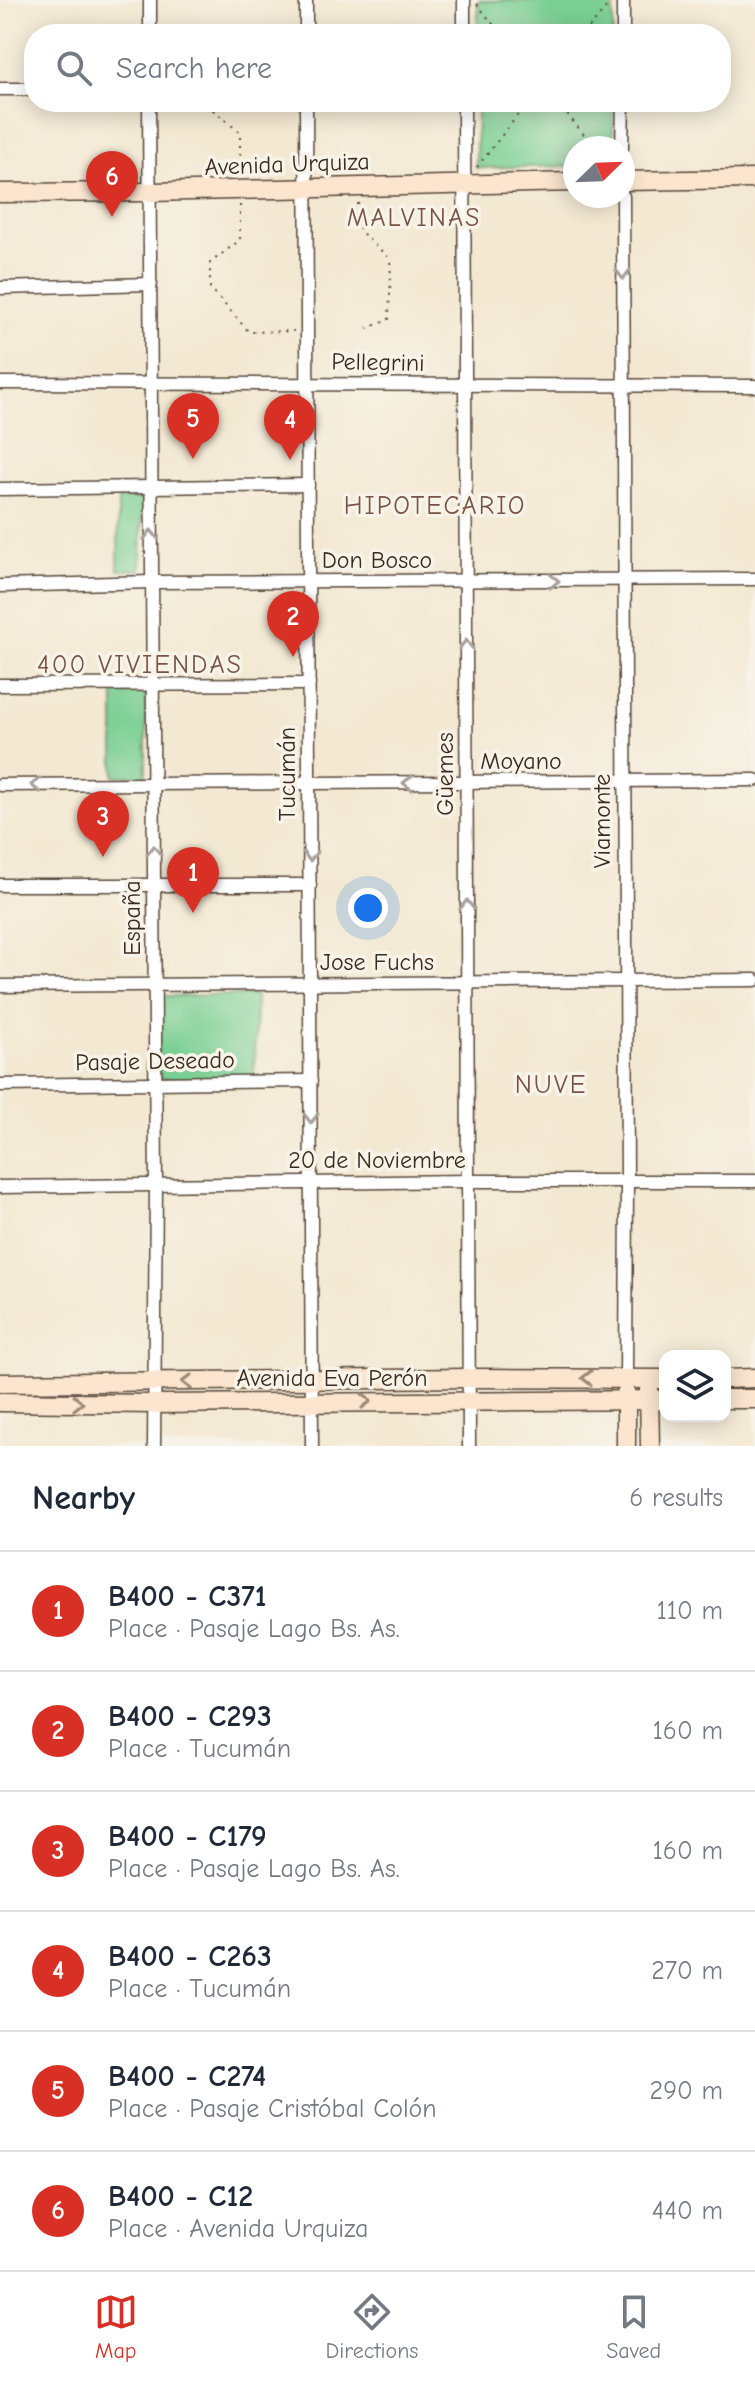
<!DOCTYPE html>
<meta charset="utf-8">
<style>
:root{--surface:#fff;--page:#f2f2f3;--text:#1f2937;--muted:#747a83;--line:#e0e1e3;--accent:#d93025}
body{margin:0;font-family:"Comic Neue",sans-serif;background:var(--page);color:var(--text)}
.controls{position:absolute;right:24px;bottom:24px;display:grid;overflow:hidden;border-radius:16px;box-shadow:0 4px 20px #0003}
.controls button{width:72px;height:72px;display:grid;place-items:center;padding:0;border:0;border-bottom:2px solid var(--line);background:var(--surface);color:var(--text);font:40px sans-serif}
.compass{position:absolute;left:563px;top:136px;width:72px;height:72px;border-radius:50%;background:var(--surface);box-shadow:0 4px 20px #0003;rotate:67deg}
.you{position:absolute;left:368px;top:908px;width:28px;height:28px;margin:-20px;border:6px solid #fff;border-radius:50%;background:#1a73e8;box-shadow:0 0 0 12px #1a73e833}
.badge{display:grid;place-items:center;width:52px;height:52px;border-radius:50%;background:var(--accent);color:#fff;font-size:26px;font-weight:700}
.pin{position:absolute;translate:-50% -66px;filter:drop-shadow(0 2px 4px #0008)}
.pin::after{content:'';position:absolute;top:42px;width:28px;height:24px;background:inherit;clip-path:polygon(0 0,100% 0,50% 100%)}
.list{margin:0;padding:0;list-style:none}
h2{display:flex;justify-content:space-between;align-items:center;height:104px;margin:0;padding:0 32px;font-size:34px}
h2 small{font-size:26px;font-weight:400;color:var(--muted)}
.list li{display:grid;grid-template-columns:52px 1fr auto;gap:24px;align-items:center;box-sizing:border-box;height:120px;padding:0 32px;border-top:2px solid var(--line)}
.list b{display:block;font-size:30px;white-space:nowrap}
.list p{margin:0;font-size:26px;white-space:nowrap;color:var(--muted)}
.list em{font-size:26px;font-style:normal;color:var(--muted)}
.icon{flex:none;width:44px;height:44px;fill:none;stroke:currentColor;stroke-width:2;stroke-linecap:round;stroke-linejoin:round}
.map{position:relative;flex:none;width:755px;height:1446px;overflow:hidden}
.search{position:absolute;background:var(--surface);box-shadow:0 4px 20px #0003;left:24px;right:24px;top:24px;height:88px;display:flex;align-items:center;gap:20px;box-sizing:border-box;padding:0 28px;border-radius:32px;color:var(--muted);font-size:30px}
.sheet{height:824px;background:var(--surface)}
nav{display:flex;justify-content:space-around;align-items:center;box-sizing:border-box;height:112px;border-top:2px solid var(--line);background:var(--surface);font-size:22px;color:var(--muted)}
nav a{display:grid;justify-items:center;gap:4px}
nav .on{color:var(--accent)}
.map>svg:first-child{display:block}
</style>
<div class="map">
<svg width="755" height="1446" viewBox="0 0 755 1446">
<rect width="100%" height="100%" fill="#f7f3e8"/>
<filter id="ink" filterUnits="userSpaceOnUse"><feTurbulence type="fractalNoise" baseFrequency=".0125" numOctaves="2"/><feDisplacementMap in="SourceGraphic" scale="16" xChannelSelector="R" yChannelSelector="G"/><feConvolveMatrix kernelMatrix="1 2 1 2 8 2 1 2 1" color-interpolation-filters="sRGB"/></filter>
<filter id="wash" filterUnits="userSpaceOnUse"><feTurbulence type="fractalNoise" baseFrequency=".006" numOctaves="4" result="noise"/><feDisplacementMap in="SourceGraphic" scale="32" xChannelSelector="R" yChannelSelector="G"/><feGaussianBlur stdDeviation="1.8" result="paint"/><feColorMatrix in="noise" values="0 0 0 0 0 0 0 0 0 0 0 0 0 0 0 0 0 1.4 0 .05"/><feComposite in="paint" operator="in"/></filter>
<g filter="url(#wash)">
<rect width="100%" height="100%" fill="#f3e8d1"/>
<!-- green -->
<g fill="#7acf93" stroke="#5a7c58" stroke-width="2">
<path d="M 613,0 L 613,34 L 478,34 L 478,1 Z"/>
<path d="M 477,102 L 613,102 L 613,148 L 575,148 L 575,166 L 476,168 Z"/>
<path d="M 118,498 L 142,499 L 141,570 L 118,570 Z"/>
<rect x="114" y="693" width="32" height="83"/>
<path d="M 256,995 L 254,1078 L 163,1079 L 158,1075 L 156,996 Z"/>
</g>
</g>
<g filter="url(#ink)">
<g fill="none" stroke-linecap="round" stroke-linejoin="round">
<defs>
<g id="street">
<path d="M 150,34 L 150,0"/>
<path d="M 306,34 L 306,0"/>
<path d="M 464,34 L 464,0"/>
<path d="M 623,34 L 623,0"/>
<path d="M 0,89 L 34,89"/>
<path d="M 149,102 L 156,1185 L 154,1446"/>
<path d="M 306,102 L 312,1446"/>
<path d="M 464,102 L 469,1446"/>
<path d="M 622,148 L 623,102"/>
<path d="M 623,196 L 627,1182 L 626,1378"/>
<path d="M 0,288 L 151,284"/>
<path d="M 0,383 C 252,382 503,387 755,386"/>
<path d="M 0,489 L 308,485"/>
<path d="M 0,586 L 152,582 L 755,579"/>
<path d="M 0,685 L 309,684"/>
<path d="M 0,785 L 755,780"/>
<path d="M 0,885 L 310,885"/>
<path d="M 0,986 L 755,980"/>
<path d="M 0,1085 L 311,1081"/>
<path d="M 0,1187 L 469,1181 L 755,1181"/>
</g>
<g id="secondary">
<path d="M 623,181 L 755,179"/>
<path d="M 0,193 L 150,192 L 575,182"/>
<path d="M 725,1379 L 755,1378"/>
<path d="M 0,1383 L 468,1378 L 665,1379"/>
<path d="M 649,1389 L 650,1446"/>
<path d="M 725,1399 L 755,1399"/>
<path d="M 0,1402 L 153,1404 L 665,1400"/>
<path d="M 626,1446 L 626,1393"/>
</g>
</defs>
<!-- street casing -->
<use href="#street" stroke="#574639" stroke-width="15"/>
<!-- secondary casing -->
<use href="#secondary" stroke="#574639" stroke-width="21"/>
<!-- path -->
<g stroke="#574639" stroke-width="2" stroke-dasharray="2 6" stroke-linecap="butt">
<path d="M 477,4 L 501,34"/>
<path d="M 584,34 L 612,1"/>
<path d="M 214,102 L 213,110 L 240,132 L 240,175"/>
<path d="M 557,102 L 595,148"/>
<path d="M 477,167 L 528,102"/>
<path d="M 358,203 L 360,231 L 390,259 C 392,280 389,299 389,320 L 367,328"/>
<path d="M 240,205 L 240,240 L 210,263 L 210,288 L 249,332 L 294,331"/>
</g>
<!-- street -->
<use href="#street" stroke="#fff" stroke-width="12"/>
<!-- secondary -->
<use href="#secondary" stroke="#fbe5cf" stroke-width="18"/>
</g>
<!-- one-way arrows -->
<defs><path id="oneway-chevron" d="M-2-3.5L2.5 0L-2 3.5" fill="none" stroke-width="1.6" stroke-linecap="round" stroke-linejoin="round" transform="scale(2)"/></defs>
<g stroke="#a79f9a">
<use href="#oneway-chevron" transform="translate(623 274) rotate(90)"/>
<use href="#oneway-chevron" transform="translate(151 535) rotate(-91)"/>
<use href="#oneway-chevron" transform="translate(554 581)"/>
<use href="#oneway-chevron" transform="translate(466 645) rotate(-90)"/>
<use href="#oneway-chevron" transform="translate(408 783) rotate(180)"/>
<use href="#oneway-chevron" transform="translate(36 785) rotate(180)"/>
<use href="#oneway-chevron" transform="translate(154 851) rotate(-90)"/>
<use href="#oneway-chevron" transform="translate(310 856) rotate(90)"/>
<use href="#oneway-chevron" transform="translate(467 905) rotate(-90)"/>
<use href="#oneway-chevron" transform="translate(311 1118) rotate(90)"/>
</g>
<g stroke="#9b8876">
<use href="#oneway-chevron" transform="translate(587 1378) rotate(-180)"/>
<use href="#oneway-chevron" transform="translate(187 1382) rotate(179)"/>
<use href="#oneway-chevron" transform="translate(366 1401)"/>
<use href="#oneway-chevron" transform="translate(78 1403) rotate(1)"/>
</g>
</g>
<g text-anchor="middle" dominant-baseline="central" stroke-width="7" stroke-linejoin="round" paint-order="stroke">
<!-- street labels -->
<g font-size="24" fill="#3b2a1e" stroke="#f7f3e8">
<text transform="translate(287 164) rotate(-2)">Avenida Urquiza</text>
<text transform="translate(378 362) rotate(1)">Pellegrini</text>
<text x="377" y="560">Don Bosco</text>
<text x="521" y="761">Moyano</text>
<text transform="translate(287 774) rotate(-90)">Tucumán</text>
<text transform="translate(445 774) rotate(-90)">Güemes</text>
<text transform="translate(602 821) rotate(-90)">Viamonte</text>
<text transform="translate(132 918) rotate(-90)">España</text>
<text x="377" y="962">Jose Fuchs</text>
<text transform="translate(155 1061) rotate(-1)">Pasaje Deseado</text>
<text x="377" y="1160">20 de Noviembre</text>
<text x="332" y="1378">Avenida Eva Perón</text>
</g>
<!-- neighbourhood labels -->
<g font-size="26" letter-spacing="2" fill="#785445" stroke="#f7f3e8">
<text x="414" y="218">MALVINAS</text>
<text x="435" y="506">HIPOTECARIO</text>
<text x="140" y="665">400 VIVIENDAS</text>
<text x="551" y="1085">NUVE</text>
</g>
</g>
</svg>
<div class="controls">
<button><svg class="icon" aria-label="layers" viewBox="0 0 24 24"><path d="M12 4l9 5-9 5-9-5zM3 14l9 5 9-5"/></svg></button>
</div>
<svg class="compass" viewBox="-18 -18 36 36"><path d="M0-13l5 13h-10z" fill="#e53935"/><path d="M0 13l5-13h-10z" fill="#747a83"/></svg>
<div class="you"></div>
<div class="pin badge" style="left:193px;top:913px">1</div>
<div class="pin badge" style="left:293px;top:657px">2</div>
<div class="pin badge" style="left:103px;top:857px">3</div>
<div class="pin badge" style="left:290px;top:460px">4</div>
<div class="pin badge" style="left:193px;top:459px">5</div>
<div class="pin badge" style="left:112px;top:217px">6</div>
<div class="search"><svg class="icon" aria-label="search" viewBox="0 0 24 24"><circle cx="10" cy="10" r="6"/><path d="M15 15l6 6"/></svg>Search here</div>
</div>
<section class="sheet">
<h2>Nearby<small>6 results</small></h2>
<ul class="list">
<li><span class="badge">1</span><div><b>B400 - C371</b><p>Place · Pasaje Lago Bs. As.</p></div><em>110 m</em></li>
<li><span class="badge">2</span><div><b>B400 - C293</b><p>Place · Tucumán</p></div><em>160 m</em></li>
<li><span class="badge">3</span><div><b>B400 - C179</b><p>Place · Pasaje Lago Bs. As.</p></div><em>160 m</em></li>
<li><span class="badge">4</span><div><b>B400 - C263</b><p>Place · Tucumán</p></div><em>270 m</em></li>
<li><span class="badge">5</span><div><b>B400 - C274</b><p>Place · Pasaje Cristóbal Colón</p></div><em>290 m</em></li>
<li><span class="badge">6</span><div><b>B400 - C12</b><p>Place · Avenida Urquiza</p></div><em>440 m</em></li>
</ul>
</section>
<nav>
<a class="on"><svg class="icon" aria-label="map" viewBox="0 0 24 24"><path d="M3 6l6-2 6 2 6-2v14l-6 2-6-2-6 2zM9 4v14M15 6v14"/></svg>Map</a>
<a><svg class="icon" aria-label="directions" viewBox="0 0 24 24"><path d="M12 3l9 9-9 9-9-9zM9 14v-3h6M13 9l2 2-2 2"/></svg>Directions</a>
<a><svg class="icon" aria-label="saved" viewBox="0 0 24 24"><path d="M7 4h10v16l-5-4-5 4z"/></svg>Saved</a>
</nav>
